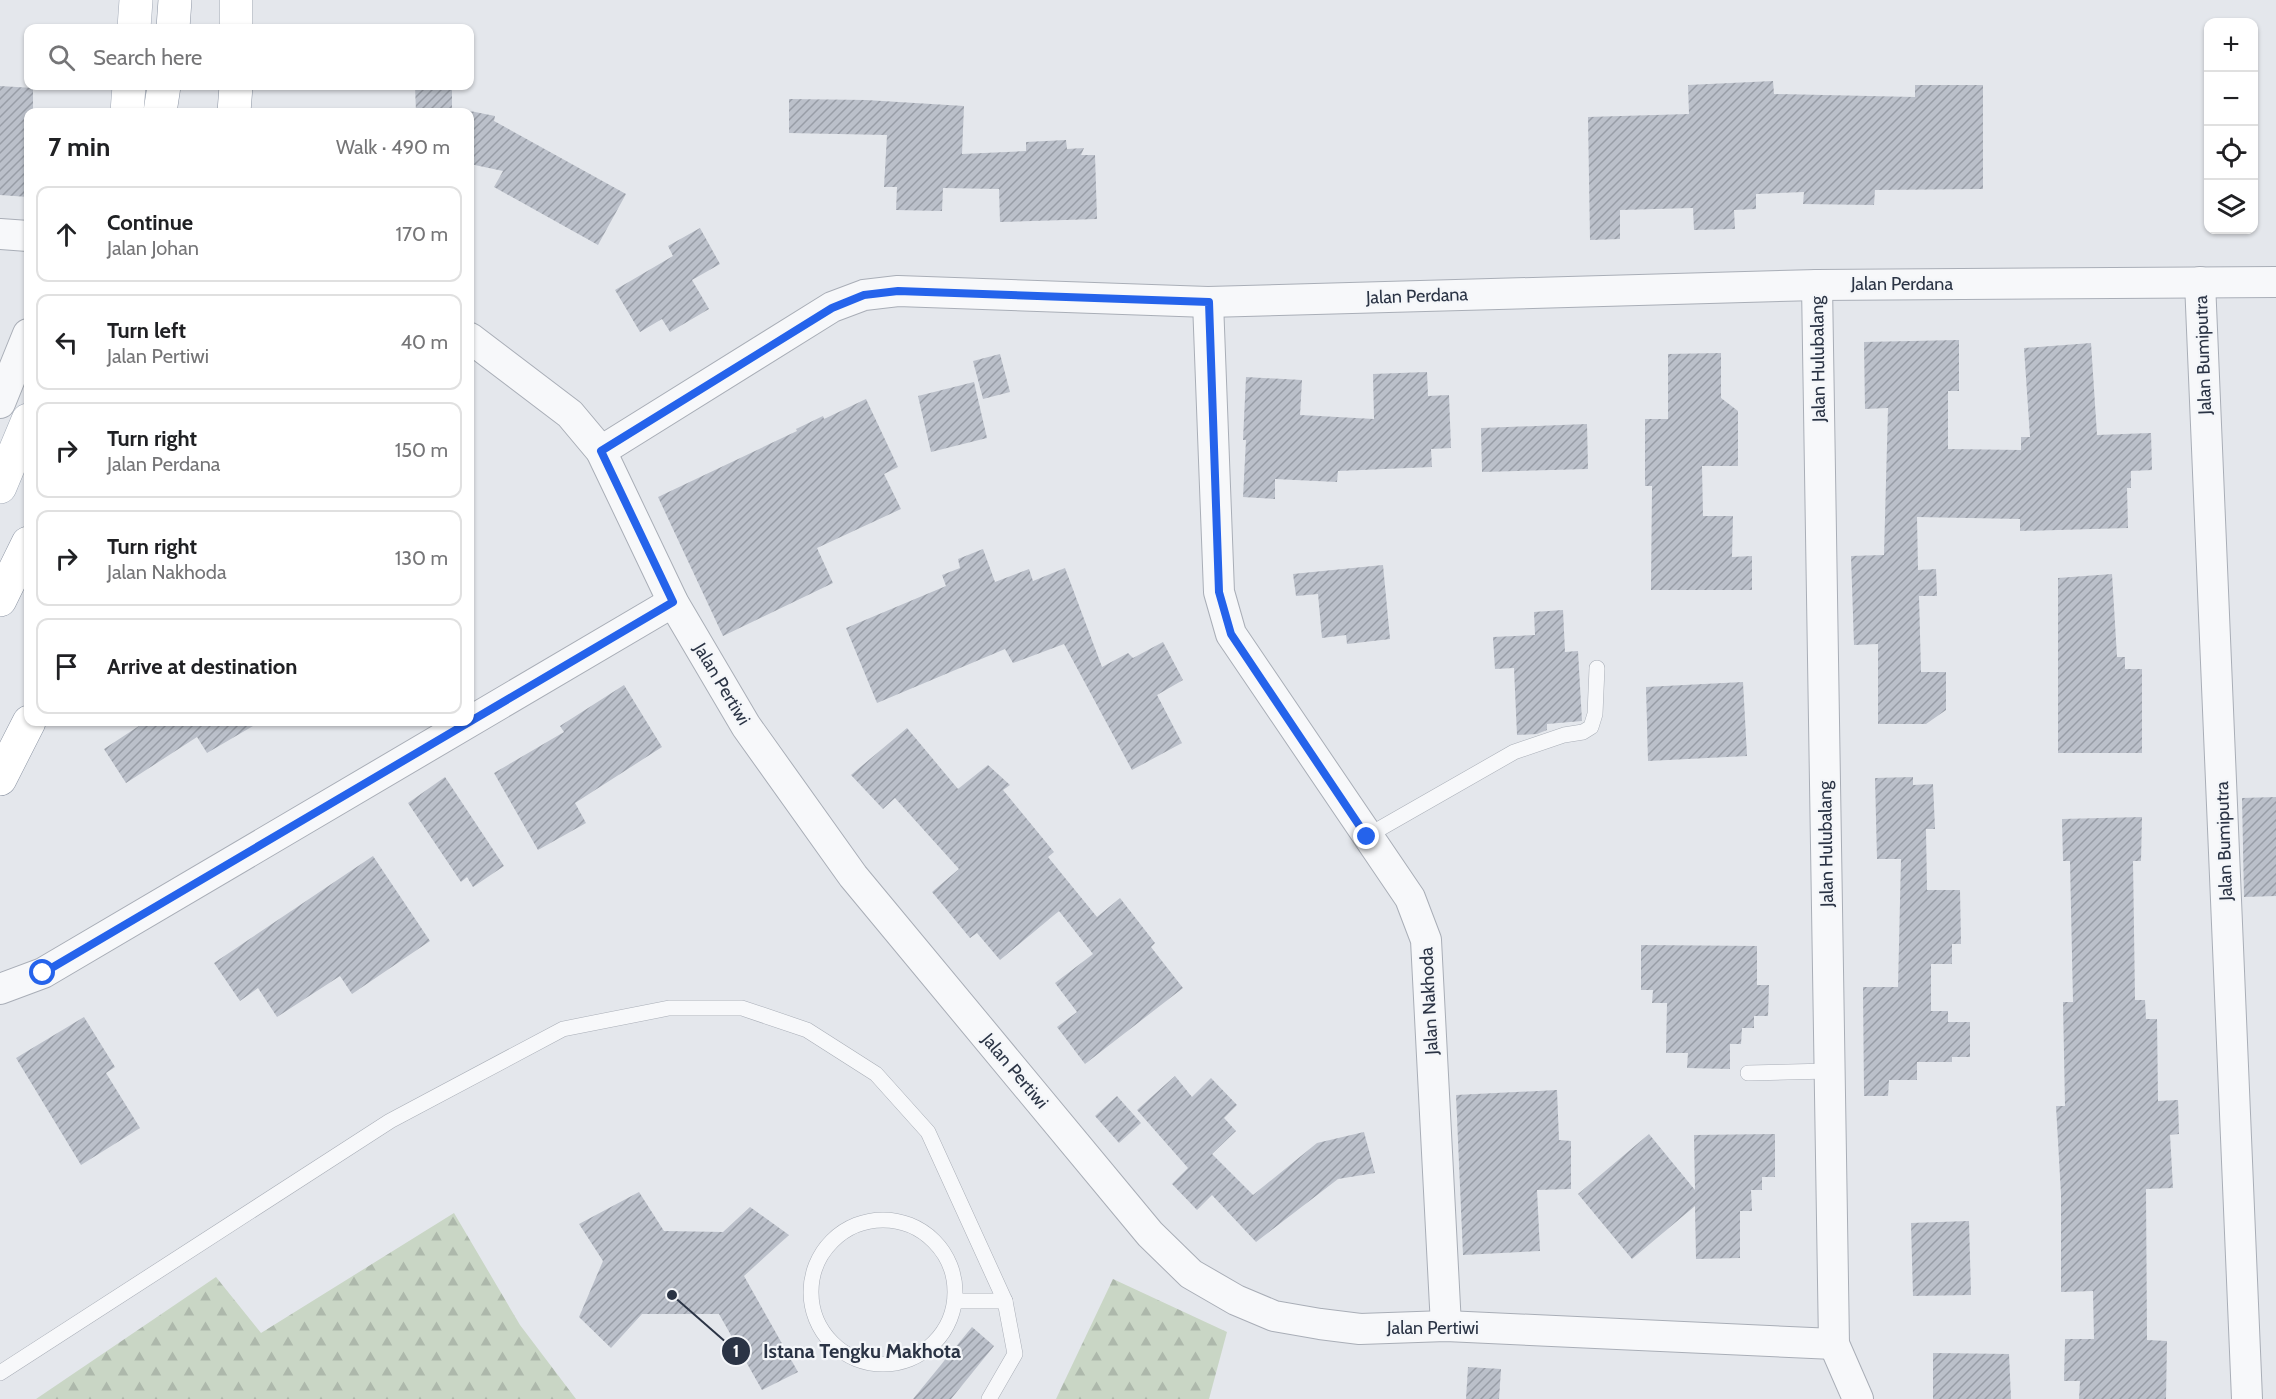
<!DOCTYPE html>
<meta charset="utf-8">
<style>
:root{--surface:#fff;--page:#f2f2f2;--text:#202124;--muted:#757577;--line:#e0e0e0}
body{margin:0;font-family:Cabin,sans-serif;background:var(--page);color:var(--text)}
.controls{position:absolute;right:18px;top:18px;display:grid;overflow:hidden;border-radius:12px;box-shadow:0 2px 4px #0004}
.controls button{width:54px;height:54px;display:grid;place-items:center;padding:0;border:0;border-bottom:2px solid var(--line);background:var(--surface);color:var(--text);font:30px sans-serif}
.stop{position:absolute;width:18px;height:18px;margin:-14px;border:4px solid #2563eb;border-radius:50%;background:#fff}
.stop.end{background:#2563eb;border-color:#fff;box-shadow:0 2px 6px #0008}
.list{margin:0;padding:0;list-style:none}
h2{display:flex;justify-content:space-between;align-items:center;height:78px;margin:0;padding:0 24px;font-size:26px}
h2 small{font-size:20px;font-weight:400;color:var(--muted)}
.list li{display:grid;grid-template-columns:39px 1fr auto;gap:18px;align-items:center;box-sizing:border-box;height:96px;margin:0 12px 12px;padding:0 12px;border:2px solid var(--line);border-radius:12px}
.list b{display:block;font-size:22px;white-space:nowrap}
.list p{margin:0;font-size:20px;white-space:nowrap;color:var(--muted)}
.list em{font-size:20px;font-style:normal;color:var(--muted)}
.icon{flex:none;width:33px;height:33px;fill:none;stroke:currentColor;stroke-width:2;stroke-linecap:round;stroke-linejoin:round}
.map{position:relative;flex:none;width:2276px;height:1399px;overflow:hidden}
.search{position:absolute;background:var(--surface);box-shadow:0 2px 4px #0004;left:24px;top:24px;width:450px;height:66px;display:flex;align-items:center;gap:15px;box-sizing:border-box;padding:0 21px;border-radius:12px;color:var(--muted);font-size:22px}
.panel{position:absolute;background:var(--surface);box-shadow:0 2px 4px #0004;left:24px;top:108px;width:450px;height:618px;border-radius:12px}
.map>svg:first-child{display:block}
</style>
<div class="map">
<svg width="2276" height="1399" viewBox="0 0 2276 1399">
<defs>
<pattern id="forest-firs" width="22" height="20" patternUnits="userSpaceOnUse" patternTransform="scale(1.5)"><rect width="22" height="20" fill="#c9d6c5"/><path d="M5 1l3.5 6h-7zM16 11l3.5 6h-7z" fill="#adb8ab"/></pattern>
<pattern id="building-hatch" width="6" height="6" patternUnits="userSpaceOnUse" patternTransform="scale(1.5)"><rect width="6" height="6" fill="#bbc0ca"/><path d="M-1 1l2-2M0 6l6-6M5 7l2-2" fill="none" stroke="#989da6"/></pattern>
</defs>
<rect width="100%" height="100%" fill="#e4e7ec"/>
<!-- forest -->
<g fill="url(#forest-firs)">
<path d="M 454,1213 L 520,1325 L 576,1399 L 36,1399 L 216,1277 L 261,1333 Z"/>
<path d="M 1113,1279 L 1227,1332 L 1209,1399 L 1056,1399 Z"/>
</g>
<!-- building -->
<g fill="url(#building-hatch)">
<path d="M 1773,81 L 1774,94 L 1915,97 L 1915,85 L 1983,85 L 1983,189 L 1875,190 L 1874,205 L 1803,204 L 1804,192 L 1756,194 L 1756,209 L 1734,210 L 1735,229 L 1694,230 L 1693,208 L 1620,210 L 1620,239 L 1590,240 L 1588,117 L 1689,114 L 1688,85 Z"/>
<path d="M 0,86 L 33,88 L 33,112 L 28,112 L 28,197 L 0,195 Z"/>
<path d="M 415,86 L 452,86 L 452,112 L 416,112 Z"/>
<path d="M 789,99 L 866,100 L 964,106 L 962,154 L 1026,151 L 1026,142 L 1066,140 L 1067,149 L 1084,148 L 1081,155 L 1095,155 L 1097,219 L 1000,222 L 999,189 L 943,188 L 942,211 L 896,210 L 897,187 L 884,187 L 887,135 L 789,133 Z"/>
<path d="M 470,111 L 495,116 L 494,121 L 626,194 L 598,245 L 494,187 L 503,171 L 470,164 Z"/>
<path d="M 700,228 L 720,264 L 692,280 L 709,309 L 670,332 L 662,319 L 640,332 L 615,290 L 673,256 L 668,246 Z"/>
<path d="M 1959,340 L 1959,391 L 1948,391 L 1948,449 L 2021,450 L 2021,437 L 2030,437 L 2024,348 L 2091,343 L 2097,435 L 2151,433 L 2152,470 L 2131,471 L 2131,488 L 2127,488 L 2128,528 L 2020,531 L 2020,519 L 1917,517 L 1918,570 L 1936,569 L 1937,596 L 1919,596 L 1921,672 L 1946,672 L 1946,710 L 1926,724 L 1878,724 L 1878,644 L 1854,645 L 1851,556 L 1884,555 L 1888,408 L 1865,409 L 1864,342 Z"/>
<path d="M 1721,353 L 1721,398 L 1738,411 L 1738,466 L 1702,466 L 1703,516 L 1733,516 L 1732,557 L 1752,556 L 1752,590 L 1651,590 L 1652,486 L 1645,486 L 1645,419 L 1668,419 L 1668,354 Z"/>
<path d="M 1000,354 L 1010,392 L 983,399 L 973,361 Z"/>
<path d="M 1427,372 L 1428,396 L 1449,395 L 1451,448 L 1431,449 L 1432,467 L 1338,471 L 1337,482 L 1275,479 L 1275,499 L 1243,497 L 1246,440 L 1243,440 L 1246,377 L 1302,380 L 1300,415 L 1374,419 L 1373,374 Z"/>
<path d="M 974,382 L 987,438 L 931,452 L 918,396 Z"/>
<path d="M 866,399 L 898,467 L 884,474 L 901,509 L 817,548 L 833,583 L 723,636 L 658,497 L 797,431 L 796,429 L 823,416 L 824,419 Z"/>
<path d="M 1587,424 L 1588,469 L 1482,472 L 1481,428 Z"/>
<path d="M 983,549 L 995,582 L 1029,569 L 1033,581 L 1065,568 L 1102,667 L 1128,653 L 1133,658 L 1163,642 L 1183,680 L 1157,695 L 1182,743 L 1132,770 L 1064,644 L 1013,663 L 1005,649 L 877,703 L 846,628 L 946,586 L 942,575 L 960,568 L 958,559 Z"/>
<path d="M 1383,565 L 1390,639 L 1347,644 L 1346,635 L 1322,638 L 1318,594 L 1296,596 L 1293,574 Z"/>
<path d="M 2112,574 L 2117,657 L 2125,657 L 2125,669 L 2142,669 L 2142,753 L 2058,753 L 2058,578 Z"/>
<path d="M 1563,610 L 1565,652 L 1578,651 L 1582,721 L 1547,724 L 1547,730 L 1537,734 L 1517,735 L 1514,668 L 1495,669 L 1493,637 L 1535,635 L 1534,612 Z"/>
<path d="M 1743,682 L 1747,756 L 1648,761 L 1646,687 Z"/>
<path d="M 624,685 L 662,747 L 575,803 L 586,823 L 538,850 L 494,773 L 564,732 L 560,726 Z"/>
<path d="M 145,722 L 260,722 L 207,753 L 197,737 L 126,783 L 104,749 Z"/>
<path d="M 907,728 L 958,789 L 988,765 L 1010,785 L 1003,790 L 1054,852 L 1048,857 L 1097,917 L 1120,898 L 1155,943 L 1151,947 L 1183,988 L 1085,1064 L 1057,1027 L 1077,1012 L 1055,983 L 1093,954 L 1059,911 L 1000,960 L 977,933 L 970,938 L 932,892 L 959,869 L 895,798 L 883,809 L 851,775 Z"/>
<path d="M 445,777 L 504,866 L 473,887 L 467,877 L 461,882 L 408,803 Z"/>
<path d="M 1913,777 L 1913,785 L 1933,784 L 1935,829 L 1926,829 L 1927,890 L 1960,890 L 1961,944 L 1952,944 L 1952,964 L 1931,964 L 1931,1011 L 1948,1011 L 1948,1022 L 1970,1022 L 1970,1057 L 1952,1057 L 1952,1062 L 1917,1062 L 1917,1080 L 1889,1080 L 1888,1096 L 1864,1096 L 1863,987 L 1898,987 L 1901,859 L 1877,859 L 1875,778 Z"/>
<path d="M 2276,797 L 2276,896 L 2244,897 L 2242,798 Z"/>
<path d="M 2142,817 L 2141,861 L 2133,861 L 2135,1000 L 2145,1000 L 2146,1019 L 2157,1019 L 2158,1101 L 2178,1100 L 2179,1134 L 2170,1135 L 2173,1188 L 2146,1189 L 2147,1340 L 2167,1341 L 2166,1399 L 2079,1399 L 2080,1381 L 2064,1381 L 2065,1339 L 2094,1339 L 2093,1291 L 2061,1292 L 2061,1194 L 2056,1106 L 2065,1106 L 2063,1002 L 2073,1002 L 2070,861 L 2063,861 L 2062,819 Z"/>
<path d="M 373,856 L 430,941 L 352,994 L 340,976 L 277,1017 L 258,988 L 240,1001 L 214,963 Z"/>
<path d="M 1641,945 L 1757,946 L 1757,985 L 1769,985 L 1768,1016 L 1754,1016 L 1754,1028 L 1742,1028 L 1741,1044 L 1730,1044 L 1730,1069 L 1687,1068 L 1688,1053 L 1666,1053 L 1667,1003 L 1652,1003 L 1653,990 L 1641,990 Z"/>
<path d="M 84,1017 L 115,1067 L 106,1073 L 140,1128 L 81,1165 L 16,1058 Z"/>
<path d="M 1175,1076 L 1192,1097 L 1211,1078 L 1237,1105 L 1224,1118 L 1236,1131 L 1212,1154 L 1253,1195 L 1317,1143 L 1364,1132 L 1375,1173 L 1338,1179 L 1256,1242 L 1212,1195 L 1197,1210 L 1172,1184 L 1188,1168 L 1137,1110 Z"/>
<path d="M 1557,1090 L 1559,1140 L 1571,1141 L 1571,1189 L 1537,1190 L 1540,1251 L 1463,1255 L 1456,1095 Z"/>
<path d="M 1117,1096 L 1141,1123 L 1119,1143 L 1095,1116 Z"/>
<path d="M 1649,1134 L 1695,1190 L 1694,1135 L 1775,1134 L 1775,1177 L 1762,1177 L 1762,1190 L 1751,1190 L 1752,1211 L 1740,1211 L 1740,1258 L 1696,1259 L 1695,1206 L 1632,1259 L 1578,1194 Z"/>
<path d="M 639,1192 L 664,1231 L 723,1232 L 750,1207 L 789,1235 L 744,1276 L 798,1372 L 762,1390 L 719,1314 L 642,1314 L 611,1348 L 579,1317 L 603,1261 L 579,1224 Z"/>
<path d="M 1969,1221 L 1971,1295 L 1913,1296 L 1911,1223 Z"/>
<path d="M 972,1327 L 994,1346 L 951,1399 L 913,1399 Z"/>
<path d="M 1933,1353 L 2009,1354 L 2011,1399 L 1933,1399 Z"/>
<path d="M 1468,1367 L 1501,1369 L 1499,1399 L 1466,1399 Z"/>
</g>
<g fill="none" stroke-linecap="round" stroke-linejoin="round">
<defs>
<g id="lane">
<path d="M 1367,836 L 1514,752 L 1564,735 L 1583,732 L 1591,727 L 1595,714 L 1597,668"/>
<path d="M 1748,1073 L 1829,1071"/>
<circle cx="883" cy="1292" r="72"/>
<path d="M 955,1301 L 1005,1301"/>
<path d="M 0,1373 L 390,1121 L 563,1029 L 669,1008 L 742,1008 L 807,1030 L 876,1074 L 928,1132 L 1005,1301 L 1015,1354 L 989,1399"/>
</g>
<g id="street">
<path d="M 0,234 L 28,236"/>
<path d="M 2200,282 L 2247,1399"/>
<path d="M 1817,285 L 1834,1344 L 1858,1399"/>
<path d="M 1208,302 L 1219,592 L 1231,634 L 1410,898 L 1426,940 L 1446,1326"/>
<path d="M 470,338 L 570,414 L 601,451 L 673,602 L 746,726 L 853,876 L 1150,1234 L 1191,1274 L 1236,1300 L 1274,1316 L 1320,1324 L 1360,1329 L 1446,1326 L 1834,1344"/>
<path d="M 0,403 L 28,334"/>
<path d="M 601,451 L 832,307 L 864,295 L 898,291 L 1208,302 L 1817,285 L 2276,282"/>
<path d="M 0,989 L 43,973 L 673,602"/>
</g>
<g id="primary">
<path d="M 134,28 L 136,0"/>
<path d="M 127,112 L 129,86"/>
<path d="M 0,487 L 28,420"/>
</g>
<g id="highway">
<path d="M 236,0 L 236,28"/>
<path d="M 173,28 L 175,0"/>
<path d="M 160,112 L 164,86"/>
<path d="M 234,112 L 236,86"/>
<path d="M 0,600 L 28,543"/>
<path d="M 0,779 L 29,722"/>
</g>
</defs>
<!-- lane casing -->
<use href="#lane" stroke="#a9aeb7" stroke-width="16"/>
<!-- street casing -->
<use href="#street" stroke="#a9aeb7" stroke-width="32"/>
<!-- primary casing -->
<use href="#primary" stroke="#a3abb8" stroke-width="34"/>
<!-- highway casing -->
<use href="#highway" stroke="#8b94a3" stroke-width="34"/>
<!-- lane -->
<use href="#lane" stroke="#f7f8fa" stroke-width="15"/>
<!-- street -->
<use href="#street" stroke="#f7f8fa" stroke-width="30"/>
<!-- primary -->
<use href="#primary" stroke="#fff" stroke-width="33"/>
<!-- highway -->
<use href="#highway" stroke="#fff" stroke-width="33"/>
</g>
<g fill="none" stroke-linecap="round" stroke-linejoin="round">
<!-- route -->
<path stroke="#2563eb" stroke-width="8" d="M 43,973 L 673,602 L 601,451 L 832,308 L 864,295 L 898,291 L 1209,302 L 1219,592 L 1231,634 L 1367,837"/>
</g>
<g text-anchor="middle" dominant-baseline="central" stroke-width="4.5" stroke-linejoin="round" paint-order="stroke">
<!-- street labels -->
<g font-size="18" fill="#2b3445" stroke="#f4f6f9">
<text x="1902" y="284">Jalan Perdana</text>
<text transform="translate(1417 296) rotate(-2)">Jalan Perdana</text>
<text transform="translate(2203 355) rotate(-92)">Jalan Bumiputra</text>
<text transform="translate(1818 359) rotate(-91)">Jalan Hulubalang</text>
<text transform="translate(722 684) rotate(59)">Jalan Pertiwi</text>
<text transform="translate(2224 841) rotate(-92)">Jalan Bumiputra</text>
<text transform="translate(1826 844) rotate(-91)">Jalan Hulubalang</text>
<text transform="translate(1429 1001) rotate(-93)">Jalan Nakhoda</text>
<text transform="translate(1015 1071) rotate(50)">Jalan Pertiwi</text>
<text x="1433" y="1328">Jalan Pertiwi</text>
</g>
</g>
<!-- callouts -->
<path fill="none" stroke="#2b3445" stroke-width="2" d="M672 1295L736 1351"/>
<g fill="#2b3445" stroke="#f4f6f9" stroke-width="2">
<circle cx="672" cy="1295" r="6"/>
<circle cx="736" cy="1351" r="15"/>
</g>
<g font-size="18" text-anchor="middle" font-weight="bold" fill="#fff">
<text x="736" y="1357">1</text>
</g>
<g font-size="20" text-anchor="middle" font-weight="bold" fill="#2b3445" stroke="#f4f6f9" stroke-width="4.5" stroke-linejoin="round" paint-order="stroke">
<text x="862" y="1358">Istana Tengku Makhota</text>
</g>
</svg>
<div class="controls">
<button>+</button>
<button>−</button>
<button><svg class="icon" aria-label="locate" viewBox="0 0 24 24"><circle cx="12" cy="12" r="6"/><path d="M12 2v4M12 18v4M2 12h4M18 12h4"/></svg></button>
<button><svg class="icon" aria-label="layers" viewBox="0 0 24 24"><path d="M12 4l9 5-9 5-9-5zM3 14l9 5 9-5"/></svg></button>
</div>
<div class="stop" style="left:43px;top:973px"></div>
<div class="stop end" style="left:1367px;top:837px"></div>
<div class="search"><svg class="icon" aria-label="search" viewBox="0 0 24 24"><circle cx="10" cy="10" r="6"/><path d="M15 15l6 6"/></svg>Search here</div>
<section class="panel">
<h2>7 min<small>Walk · 490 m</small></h2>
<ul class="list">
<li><svg class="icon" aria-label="ahead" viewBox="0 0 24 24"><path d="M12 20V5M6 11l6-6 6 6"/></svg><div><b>Continue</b><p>Jalan Johan</p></div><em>170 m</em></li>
<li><svg class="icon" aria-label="left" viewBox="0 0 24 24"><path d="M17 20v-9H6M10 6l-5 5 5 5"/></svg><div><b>Turn left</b><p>Jalan Pertiwi</p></div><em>40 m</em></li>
<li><svg class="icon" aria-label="right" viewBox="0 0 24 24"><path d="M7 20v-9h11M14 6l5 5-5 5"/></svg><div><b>Turn right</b><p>Jalan Perdana</p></div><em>150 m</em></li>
<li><svg class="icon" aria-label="right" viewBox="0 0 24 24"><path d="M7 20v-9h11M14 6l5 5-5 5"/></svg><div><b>Turn right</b><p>Jalan Nakhoda</p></div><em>130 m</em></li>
<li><svg class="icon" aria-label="arrive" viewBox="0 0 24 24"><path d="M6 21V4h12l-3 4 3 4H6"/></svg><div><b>Arrive at destination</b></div></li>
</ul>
</section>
</div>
